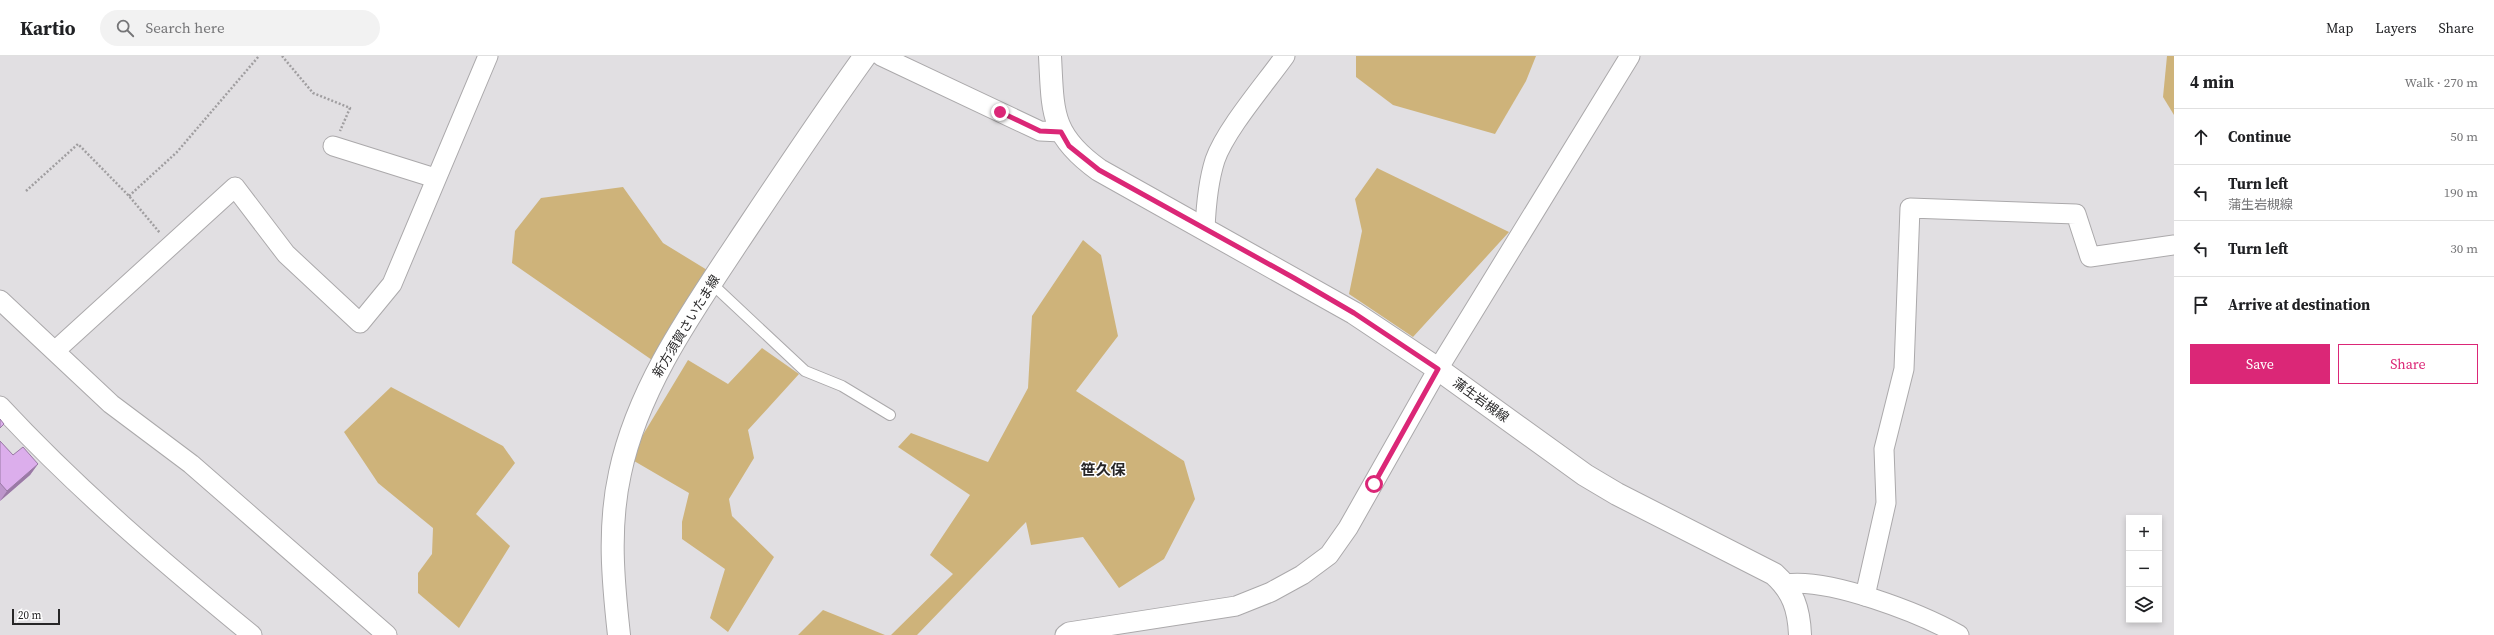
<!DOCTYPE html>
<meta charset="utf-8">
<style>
:root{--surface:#fff;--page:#f2f2f2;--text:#202124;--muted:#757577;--line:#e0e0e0;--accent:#db2777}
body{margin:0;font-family:"Source Serif 4","Noto Sans JP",serif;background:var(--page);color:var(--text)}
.controls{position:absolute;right:12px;bottom:12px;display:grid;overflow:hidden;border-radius:0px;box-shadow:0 2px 6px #0003}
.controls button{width:36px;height:36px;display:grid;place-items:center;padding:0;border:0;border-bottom:1px solid var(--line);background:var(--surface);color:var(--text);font:20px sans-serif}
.scale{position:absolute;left:12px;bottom:10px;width:48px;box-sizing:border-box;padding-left:4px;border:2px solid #272627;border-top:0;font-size:11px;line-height:14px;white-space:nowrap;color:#272627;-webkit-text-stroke:3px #fff;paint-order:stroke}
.stop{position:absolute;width:12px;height:12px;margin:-9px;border:3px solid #db2777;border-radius:50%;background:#fff}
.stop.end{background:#db2777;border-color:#fff;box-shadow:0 1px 4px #0008}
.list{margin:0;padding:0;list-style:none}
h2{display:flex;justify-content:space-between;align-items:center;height:52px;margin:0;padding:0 16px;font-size:17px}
h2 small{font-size:13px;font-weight:400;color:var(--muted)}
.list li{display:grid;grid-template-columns:26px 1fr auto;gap:12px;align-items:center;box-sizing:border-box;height:56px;padding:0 16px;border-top:1px solid var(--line)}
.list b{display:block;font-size:15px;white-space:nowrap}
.list p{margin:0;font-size:13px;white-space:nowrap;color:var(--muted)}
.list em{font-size:13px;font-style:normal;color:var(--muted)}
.actions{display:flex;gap:8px;padding:12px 16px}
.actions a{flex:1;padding:9px 0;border:1px solid var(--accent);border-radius:0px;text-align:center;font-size:14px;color:var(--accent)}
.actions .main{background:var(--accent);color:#fff}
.icon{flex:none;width:22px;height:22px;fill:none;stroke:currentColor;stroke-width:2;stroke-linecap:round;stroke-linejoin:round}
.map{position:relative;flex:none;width:2174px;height:579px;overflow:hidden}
header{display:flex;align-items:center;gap:24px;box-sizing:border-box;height:56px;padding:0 20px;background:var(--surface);border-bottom:1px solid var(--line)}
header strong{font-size:19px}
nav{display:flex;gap:22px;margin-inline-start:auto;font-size:14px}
.search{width:280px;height:36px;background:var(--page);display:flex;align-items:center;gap:10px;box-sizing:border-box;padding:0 14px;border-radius:22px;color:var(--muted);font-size:15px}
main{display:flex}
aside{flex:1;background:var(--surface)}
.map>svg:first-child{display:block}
</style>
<header>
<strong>Kartio</strong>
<div class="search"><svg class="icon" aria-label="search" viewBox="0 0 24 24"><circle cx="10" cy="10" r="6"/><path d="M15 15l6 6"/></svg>Search here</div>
<nav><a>Map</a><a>Layers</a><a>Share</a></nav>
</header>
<main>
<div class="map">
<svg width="2174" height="579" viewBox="0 0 2174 579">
<rect width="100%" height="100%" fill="#e1dfe2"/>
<!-- green -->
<g fill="#ceb37a">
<path d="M 1356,0 L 1536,0 L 1526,25 L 1495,78 L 1393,49 L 1356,21 Z"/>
<path d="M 2167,0 L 2174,0 L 2174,59 L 2163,41 Z"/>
<path d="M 1377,112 L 1509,176 L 1413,281 L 1349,238 L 1362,175 L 1355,143 Z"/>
<path d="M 623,131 L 663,187 L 712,217 L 652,304 L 512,207 L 515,175 L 541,142 Z"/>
<path d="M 1083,184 L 1101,199 L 1118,280 L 1076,335 L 1184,405 L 1195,443 L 1164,503 L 1119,532 L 1083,481 L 1031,489 L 1026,466 L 917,579 L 891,579 L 953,518 L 930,499 L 970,439 L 898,391 L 911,377 L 988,406 L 1028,332 L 1032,260 Z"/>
<path d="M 762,292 L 799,318 L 748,374 L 754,402 L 729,443 L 732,460 L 774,501 L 728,576 L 710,562 L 725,513 L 682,483 L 682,466 L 689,437 L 629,402 L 688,304 L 728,328 Z"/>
<path d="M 391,331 L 503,390 L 515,407 L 476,458 L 510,490 L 459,572 L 418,537 L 418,517 L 432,498 L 433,472 L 378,427 L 344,376 Z"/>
<path d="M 823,554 L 885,579 L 798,579 Z"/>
</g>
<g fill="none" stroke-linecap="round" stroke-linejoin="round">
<defs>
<path id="lane" d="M 711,227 L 805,315 L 842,330 L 890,359"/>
<g id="street">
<path d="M 881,0 L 1040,75 L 1061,76"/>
<path d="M 333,90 L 435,122"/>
<path d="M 1205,173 C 1206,149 1208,126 1215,104 C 1226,73 1265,28 1285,0"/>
<path d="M 0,244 L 111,348 L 191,408 L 387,579"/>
<path d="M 56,294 L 235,131 L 286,198 L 360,267 L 392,228 L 488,0"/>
<path d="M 0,350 C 78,434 164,507 252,579"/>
<path d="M 1786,528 C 1830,522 1920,557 1959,579"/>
<path d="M 1865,540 L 1886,447 L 1884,393 L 1904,313 L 1910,152 L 2076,158 L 2090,201 L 2174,189"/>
<path d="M 1065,579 L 1069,576 L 1236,550 L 1271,536 L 1302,519 L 1329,499 L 1348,472 L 1438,313 L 1630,0"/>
</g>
<g id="secondary">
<path d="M 1050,0 C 1053,56 1050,79 1099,114 L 1354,257 L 1438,313 L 1585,419 L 1617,438 L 1774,518 C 1793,535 1799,553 1800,579"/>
<path d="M 619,579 C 613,525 608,471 620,417 C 638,332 691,257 738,186 C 780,123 821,61 865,0"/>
</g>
</defs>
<!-- lane casing -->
<use href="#lane" stroke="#aba9ab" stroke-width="12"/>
<!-- street casing -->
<use href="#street" stroke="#aba9ab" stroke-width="21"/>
<!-- secondary casing -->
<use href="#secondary" stroke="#aba9ab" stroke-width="24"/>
<!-- path -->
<g stroke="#a09ea0" stroke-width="2.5" stroke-dasharray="2 2" stroke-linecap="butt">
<path d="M 282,0 L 313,37 L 350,52 L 340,75"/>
<path d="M 26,135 L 78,88 L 129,140 L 160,177"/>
<path d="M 129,140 L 177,96 L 259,0"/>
</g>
<!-- lane -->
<use href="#lane" stroke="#fff" stroke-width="10"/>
<!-- street -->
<use href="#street" stroke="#fff" stroke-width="19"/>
<!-- secondary -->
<use href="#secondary" stroke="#fff" stroke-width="22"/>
</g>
<!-- wall -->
<path fill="#bd96cb" d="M 0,385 L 13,399 L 38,408 L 30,419 L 0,445 Z"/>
<!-- shaded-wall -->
<path fill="#9a7aa5" d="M 38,408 L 30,419 L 0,445 L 7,435 Z"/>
<!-- building -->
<g fill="#dcaeec" stroke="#9a7aa5">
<path d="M 0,363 L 4,368 L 0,372 Z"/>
<path d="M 0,385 L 13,399 L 23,391 L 38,408 L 7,435 L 0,427 Z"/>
</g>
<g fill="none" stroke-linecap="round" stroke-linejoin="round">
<!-- route -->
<path stroke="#db2777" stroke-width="5" d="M 1000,56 L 1040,75 L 1061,76 L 1069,90 L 1099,114 L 1294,222 L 1354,257 L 1438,313 L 1374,428"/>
</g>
<g text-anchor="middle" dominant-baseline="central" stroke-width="3" stroke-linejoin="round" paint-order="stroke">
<!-- street labels -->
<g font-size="13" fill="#272627" stroke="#fff">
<text transform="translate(686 270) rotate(-59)">新方須賀さいたま線</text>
<text transform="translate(1481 344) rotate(36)">蒲生岩槻線</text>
</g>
<!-- quarter labels -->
<g font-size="15" font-weight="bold" fill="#272627" stroke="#fff">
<text x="1103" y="413">笹久保</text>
</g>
</g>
</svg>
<div class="controls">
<button>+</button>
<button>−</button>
<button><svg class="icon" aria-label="layers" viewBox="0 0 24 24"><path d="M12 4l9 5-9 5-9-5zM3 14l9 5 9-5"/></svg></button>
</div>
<div class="scale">20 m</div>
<div class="stop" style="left:1374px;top:428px"></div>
<div class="stop end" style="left:1000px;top:56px"></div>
</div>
<aside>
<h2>4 min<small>Walk · 270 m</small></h2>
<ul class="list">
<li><svg class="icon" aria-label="ahead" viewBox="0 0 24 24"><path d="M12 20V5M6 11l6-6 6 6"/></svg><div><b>Continue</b></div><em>50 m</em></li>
<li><svg class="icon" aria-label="left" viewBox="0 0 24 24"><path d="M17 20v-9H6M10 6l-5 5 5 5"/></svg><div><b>Turn left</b><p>蒲生岩槻線</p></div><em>190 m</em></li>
<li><svg class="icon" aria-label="left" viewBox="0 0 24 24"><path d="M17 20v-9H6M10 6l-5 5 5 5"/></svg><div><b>Turn left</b></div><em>30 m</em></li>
<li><svg class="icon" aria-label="arrive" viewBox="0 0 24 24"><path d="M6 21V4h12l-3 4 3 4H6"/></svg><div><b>Arrive at destination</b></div></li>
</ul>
<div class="actions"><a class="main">Save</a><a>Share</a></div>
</aside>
</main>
